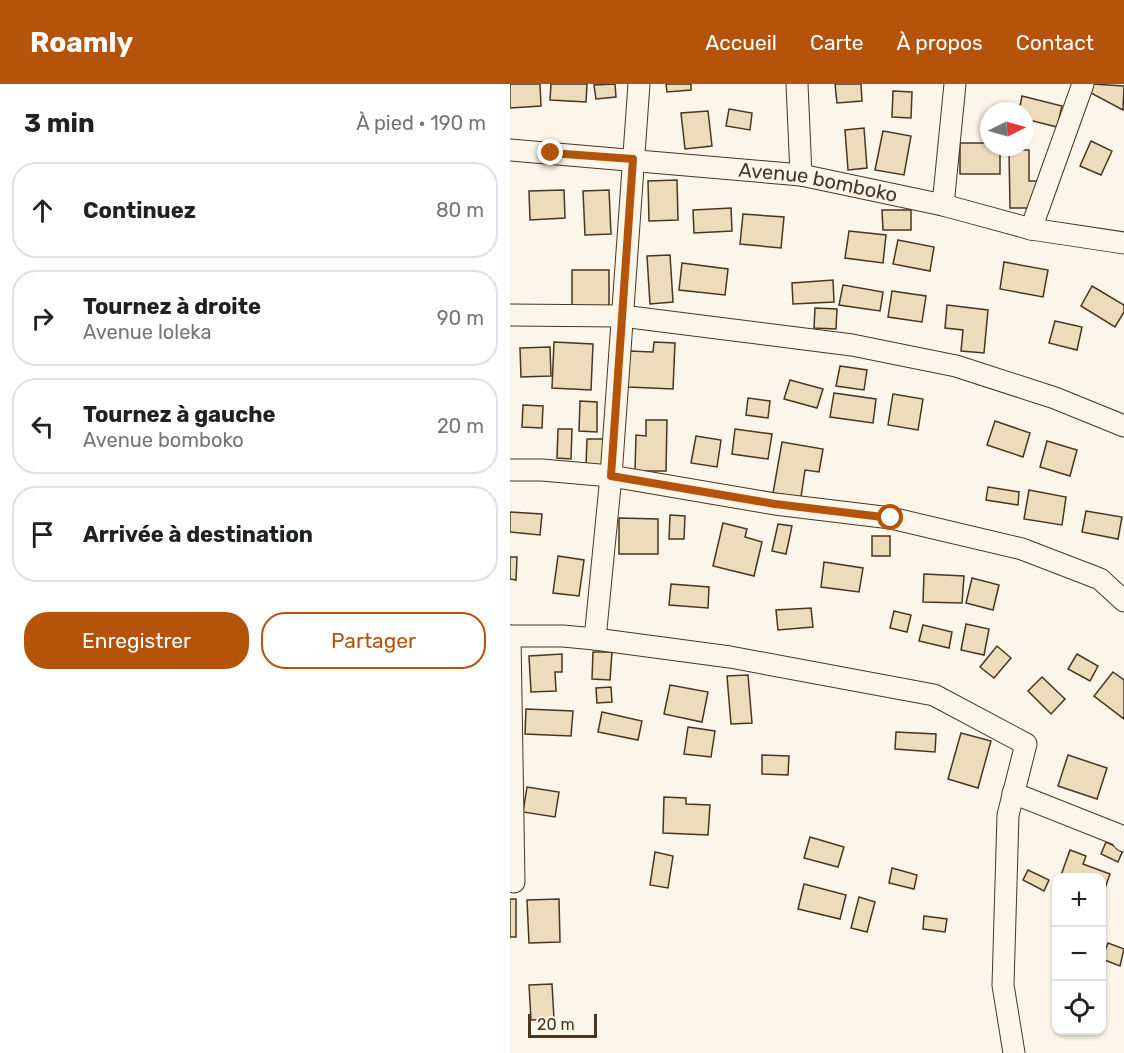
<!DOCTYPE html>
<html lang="fr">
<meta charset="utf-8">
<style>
:root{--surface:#fff;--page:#f6f6f6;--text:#202124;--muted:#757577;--line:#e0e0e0;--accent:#b45309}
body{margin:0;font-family:Rubik,sans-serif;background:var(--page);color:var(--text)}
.controls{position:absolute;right:18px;bottom:18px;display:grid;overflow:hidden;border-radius:12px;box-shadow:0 2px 4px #0004}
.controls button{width:54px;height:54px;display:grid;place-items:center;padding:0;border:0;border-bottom:2px solid var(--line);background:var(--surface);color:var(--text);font:30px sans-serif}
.compass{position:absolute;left:470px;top:18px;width:54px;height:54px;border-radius:50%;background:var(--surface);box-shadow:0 2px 4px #0004;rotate:85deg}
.scale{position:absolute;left:18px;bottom:15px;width:69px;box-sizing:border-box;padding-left:6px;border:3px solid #4a3520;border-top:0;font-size:16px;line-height:21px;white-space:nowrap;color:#4a3520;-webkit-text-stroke:4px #fbf6e9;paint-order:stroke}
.stop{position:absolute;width:18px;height:18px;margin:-14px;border:4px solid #b45309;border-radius:50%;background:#fff}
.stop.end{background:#b45309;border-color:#fff;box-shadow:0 2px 6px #0008}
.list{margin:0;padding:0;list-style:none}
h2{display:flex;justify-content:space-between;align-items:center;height:78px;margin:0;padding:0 24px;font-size:26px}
h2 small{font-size:20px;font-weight:400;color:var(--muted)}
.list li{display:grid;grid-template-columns:39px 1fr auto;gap:18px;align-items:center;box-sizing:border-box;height:96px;margin:0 12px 12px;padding:0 12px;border:2px solid var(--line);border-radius:24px}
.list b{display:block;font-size:22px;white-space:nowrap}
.list p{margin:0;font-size:20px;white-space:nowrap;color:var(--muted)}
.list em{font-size:20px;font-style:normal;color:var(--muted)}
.actions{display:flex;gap:12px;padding:18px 24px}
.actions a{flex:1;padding:14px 0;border:2px solid var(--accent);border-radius:24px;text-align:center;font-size:21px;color:var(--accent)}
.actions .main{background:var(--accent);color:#fff}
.icon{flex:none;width:33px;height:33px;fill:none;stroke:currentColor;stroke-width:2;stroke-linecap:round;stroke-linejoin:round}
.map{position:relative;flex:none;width:614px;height:969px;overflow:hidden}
header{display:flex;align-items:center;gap:36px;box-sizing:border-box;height:84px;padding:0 30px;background:var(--accent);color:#fff}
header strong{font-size:28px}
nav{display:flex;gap:33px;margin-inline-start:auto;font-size:21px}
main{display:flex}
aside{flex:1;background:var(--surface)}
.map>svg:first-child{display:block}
</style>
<header>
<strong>Roamly</strong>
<nav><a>Accueil</a><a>Carte</a><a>À propos</a><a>Contact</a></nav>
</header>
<main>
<aside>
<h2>3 min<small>À pied · 190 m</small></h2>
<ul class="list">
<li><svg class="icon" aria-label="ahead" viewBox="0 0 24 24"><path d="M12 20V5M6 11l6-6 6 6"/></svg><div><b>Continuez</b></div><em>80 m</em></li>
<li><svg class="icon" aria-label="right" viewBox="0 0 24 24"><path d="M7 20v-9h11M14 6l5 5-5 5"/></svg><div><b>Tournez à droite</b><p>Avenue loleka</p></div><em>90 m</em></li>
<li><svg class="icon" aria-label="left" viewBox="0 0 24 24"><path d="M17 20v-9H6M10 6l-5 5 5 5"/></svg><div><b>Tournez à gauche</b><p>Avenue bomboko</p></div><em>20 m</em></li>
<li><svg class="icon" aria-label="arrive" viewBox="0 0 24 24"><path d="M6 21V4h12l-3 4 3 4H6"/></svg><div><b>Arrivée à destination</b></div></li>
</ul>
<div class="actions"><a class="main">Enregistrer</a><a>Partager</a></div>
</aside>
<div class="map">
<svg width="614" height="969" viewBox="0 0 614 969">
<rect width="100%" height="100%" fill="#fbf6e9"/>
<!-- building -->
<g fill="#ecdcbc" stroke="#4a3520" stroke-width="1.5">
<path d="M 0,0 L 30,0 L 31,22 L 0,24 Z"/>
<path d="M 41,0 L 77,0 L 76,18 L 40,16 Z"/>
<path d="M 105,0 L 106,13 L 86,15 L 84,1 Z"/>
<path d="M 156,0 L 181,0 L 181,6 L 157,8 Z"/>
<path d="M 325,0 L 351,0 L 352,17 L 327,19 Z"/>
<path d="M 583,0 L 614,2 L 613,26 L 579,8 Z"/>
<path d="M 383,7 L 402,8 L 401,34 L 382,33 Z"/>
<path d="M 512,12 L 552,22 L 547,43 L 515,35 L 515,27 L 509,27 Z"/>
<path d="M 219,25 L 242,29 L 240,46 L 216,42 Z"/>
<path d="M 198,27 L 202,62 L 175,65 L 171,29 Z"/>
<path d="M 354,44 L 357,84 L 338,86 L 335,46 Z"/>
<path d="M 373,47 L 401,52 L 394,91 L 365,86 Z"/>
<path d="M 581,57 L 602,67 L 591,91 L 570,82 Z"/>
<path d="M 450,59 L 479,59 L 479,63 L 490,63 L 490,90 L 450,90 Z"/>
<path d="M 499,66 L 519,66 L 519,97 L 531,97 L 521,124 L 500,124 Z"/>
<path d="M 167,96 L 168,136 L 139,137 L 138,97 Z"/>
<path d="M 54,106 L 55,134 L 20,136 L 19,107 Z"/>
<path d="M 99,106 L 101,150 L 75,151 L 73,107 Z"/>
<path d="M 221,124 L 222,147 L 184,149 L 183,126 Z"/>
<path d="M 372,126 L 401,126 L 401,146 L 373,146 Z"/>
<path d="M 233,130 L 274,133 L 271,164 L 230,160 Z"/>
<path d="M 339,147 L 376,151 L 373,179 L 335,174 Z"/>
<path d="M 388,156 L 424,163 L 420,187 L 383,180 Z"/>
<path d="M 160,171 L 163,218 L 140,220 L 137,172 Z"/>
<path d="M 494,178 L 538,186 L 533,213 L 490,205 Z"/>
<path d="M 172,179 L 218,185 L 215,211 L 169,206 Z"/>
<path d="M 62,186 L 99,186 L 99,223 L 62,224 Z"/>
<path d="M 323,196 L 324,218 L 283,220 L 282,199 Z"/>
<path d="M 333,201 L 373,208 L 370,227 L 329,221 Z"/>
<path d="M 582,202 L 614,221 L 614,228 L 605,243 L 571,222 Z"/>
<path d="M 382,207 L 416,212 L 412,238 L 378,233 Z"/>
<path d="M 437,221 L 478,226 L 474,269 L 451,267 L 453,246 L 435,244 Z"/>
<path d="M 305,224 L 327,225 L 326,245 L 304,244 Z"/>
<path d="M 545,237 L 572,243 L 567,266 L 539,259 Z"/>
<path d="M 44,258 L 83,260 L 81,306 L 42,304 Z"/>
<path d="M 144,258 L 165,259 L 163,305 L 118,303 L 119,267 L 143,268 Z"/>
<path d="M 40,263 L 41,292 L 11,293 L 10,264 Z"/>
<path d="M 330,282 L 357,286 L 354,306 L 326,302 Z"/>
<path d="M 280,296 L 313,305 L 307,324 L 274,315 Z"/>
<path d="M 324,309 L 366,315 L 363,339 L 320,333 Z"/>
<path d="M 383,310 L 413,315 L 408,346 L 378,341 Z"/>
<path d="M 238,314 L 260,317 L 258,334 L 236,331 Z"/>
<path d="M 70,317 L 87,318 L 87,348 L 69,347 Z"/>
<path d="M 13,321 L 33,322 L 32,344 L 12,343 Z"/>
<path d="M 136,336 L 157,336 L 156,387 L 125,387 L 126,351 L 136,352 Z"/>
<path d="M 485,337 L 520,349 L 513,373 L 477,361 Z"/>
<path d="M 48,345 L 62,345 L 61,375 L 47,374 Z"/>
<path d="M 225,345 L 262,350 L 258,375 L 222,370 Z"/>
<path d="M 186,352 L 211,356 L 207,383 L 181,379 Z"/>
<path d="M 77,355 L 94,355 L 94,382 L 76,382 Z"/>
<path d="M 537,357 L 567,366 L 560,392 L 530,383 Z"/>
<path d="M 272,358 L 313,365 L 309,388 L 295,386 L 291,413 L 263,409 Z"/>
<path d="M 478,403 L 509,408 L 508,421 L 476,416 Z"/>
<path d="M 519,406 L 556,413 L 552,441 L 514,435 Z"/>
<path d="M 576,427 L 612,433 L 608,455 L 572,448 Z"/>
<path d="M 0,428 L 32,430 L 30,451 L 0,448 Z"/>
<path d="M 160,431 L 175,432 L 174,455 L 159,455 Z"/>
<path d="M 109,434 L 148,435 L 148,470 L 109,470 Z"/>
<path d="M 213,439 L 237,445 L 235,453 L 252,458 L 244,492 L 203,482 Z"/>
<path d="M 268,440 L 282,442 L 276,470 L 262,467 Z"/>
<rect x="362" y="452" width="18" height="20"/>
<path d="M 48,472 L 74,476 L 69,512 L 43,509 Z"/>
<path d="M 0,473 L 7,473 L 6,496 L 0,495 Z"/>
<path d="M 314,478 L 353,484 L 349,508 L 311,503 Z"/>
<path d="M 414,490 L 454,492 L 452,519 L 413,518 Z"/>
<path d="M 462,494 L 489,501 L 483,526 L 456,519 Z"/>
<path d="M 161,500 L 199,503 L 198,524 L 159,521 Z"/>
<path d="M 301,524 L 303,543 L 268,546 L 266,526 Z"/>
<path d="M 384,527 L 401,531 L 397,548 L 380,544 Z"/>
<path d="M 456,540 L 479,545 L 474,571 L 451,566 Z"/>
<path d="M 413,541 L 442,548 L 439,564 L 409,557 Z"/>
<path d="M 487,562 L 501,574 L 484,594 L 470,583 Z"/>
<path d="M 83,568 L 102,568 L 100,596 L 82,595 Z"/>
<path d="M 52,570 L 52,588 L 45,588 L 46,607 L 21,608 L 19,572 Z"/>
<path d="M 567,570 L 588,582 L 580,597 L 558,585 Z"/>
<path d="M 603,588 L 614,596 L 614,635 L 584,612 Z"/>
<path d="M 238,591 L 242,639 L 221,640 L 217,592 Z"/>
<path d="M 532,593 L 555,615 L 541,630 L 518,607 Z"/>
<path d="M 160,601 L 198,608 L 192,638 L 154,630 Z"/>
<path d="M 101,603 L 102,618 L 87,619 L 86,604 Z"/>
<path d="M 16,625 L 63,627 L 61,652 L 15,650 Z"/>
<path d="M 92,628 L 132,637 L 128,656 L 88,648 Z"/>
<path d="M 178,643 L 205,647 L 201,673 L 174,670 Z"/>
<path d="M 386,648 L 426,650 L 425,668 L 385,665 Z"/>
<path d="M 451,649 L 481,657 L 468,704 L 438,695 Z"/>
<path d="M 252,671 L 279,672 L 278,691 L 252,690 Z"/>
<path d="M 558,671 L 597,684 L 587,715 L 548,702 Z"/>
<path d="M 17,703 L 49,708 L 45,733 L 13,728 Z"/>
<path d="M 154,713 L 176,714 L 176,720 L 200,721 L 198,751 L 153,749 Z"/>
<path d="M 300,753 L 334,763 L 328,783 L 294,774 Z"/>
<path d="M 596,758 L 613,766 L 608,778 L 591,770 Z"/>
<path d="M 560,766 L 576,772 L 573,780 L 600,790 L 592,813 L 592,794 L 550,794 Z"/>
<path d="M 145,768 L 163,772 L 158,804 L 140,801 Z"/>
<path d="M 382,784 L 407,791 L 404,805 L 379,799 Z"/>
<path d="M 518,786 L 539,796 L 534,807 L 513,796 Z"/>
<path d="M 294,800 L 336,811 L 330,835 L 288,825 Z"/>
<path d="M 349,813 L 365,818 L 357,848 L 341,844 Z"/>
<rect x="0" y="815" width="6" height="38"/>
<path d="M 49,815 L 50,858 L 19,859 L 17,816 Z"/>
<path d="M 414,832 L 437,835 L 435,848 L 413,845 Z"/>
<path d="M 598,859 L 614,865 L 610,882 L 592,875 Z"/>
<path d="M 42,900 L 44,935 L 21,936 L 19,901 Z"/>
</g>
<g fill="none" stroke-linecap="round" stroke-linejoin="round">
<defs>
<g id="street">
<path d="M 287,0 L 291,91"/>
<path id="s1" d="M 0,66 L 291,91 L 433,121 L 521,145 L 614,159"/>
<path d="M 433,121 L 445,0"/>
<path d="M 521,145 L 573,0"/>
<path d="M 0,231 L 112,232 L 342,261 L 446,282 L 545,314 L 614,342"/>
<path d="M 0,386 L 32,386 L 101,392 L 265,420 L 381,434 L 512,465 L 590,495 L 614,517"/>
<path d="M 0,552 L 53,552 L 85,555 L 101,392 L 129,0"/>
<path d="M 0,552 L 4,798"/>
<path d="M 85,555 L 220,573 L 424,611 L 516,660 L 498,731 L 493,901 L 504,969"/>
<path d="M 503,709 L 609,751 L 614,757"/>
</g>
</defs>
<!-- street casing -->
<use href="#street" stroke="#4a3520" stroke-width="23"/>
<!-- street -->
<use href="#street" stroke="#fbf6e9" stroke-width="21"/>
</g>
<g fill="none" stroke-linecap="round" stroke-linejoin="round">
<!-- route -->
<path stroke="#b45309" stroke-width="8" d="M 41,69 L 123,75 L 101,392 L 265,420 L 381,434"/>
</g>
<g text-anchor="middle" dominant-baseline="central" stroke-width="4.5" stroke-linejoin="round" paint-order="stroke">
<!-- street labels -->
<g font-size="20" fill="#4a3520" stroke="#fbf6e9">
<text stroke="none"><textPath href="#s1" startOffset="310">Avenue bomboko</textPath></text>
</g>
</g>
</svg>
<div class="controls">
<button>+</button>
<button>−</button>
<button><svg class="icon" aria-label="locate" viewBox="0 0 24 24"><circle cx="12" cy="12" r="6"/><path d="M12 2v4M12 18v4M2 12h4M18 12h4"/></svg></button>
</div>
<svg class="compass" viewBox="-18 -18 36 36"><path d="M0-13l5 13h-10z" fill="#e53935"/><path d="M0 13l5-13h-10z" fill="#757577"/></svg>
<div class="scale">20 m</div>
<div class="stop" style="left:381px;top:434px"></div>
<div class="stop end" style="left:41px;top:69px"></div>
</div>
</main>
